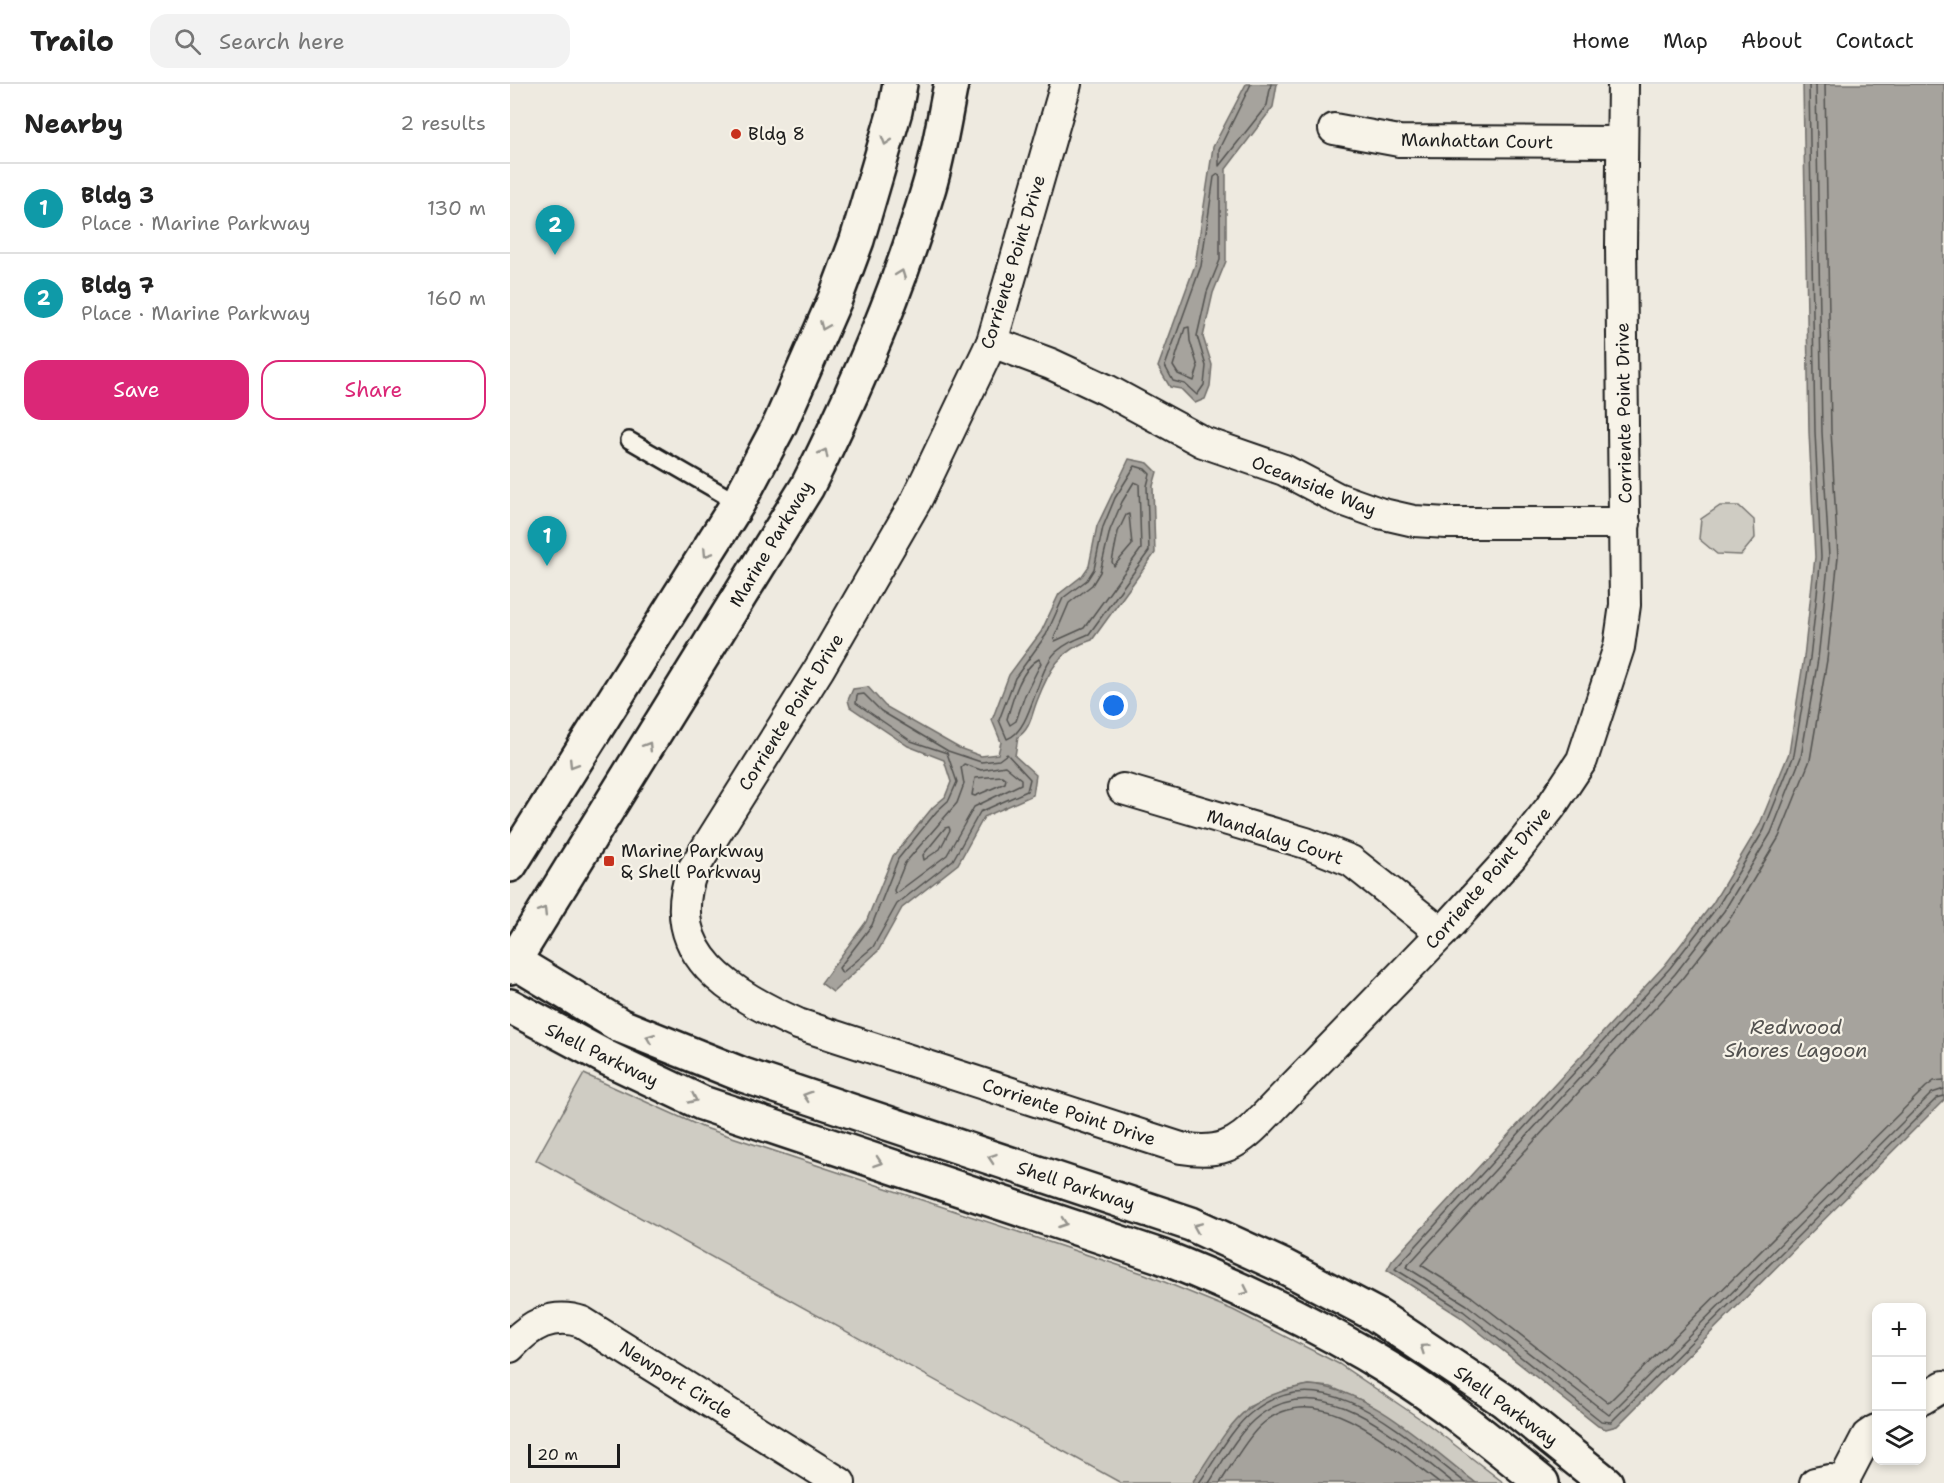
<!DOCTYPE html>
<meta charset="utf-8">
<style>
:root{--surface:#fff;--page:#f2f2f2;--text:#222;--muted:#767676;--line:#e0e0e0;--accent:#db2777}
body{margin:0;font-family:"Shantell Sans",sans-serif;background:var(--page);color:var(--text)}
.controls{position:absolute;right:18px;bottom:18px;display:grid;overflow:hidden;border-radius:12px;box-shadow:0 3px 9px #0003}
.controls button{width:54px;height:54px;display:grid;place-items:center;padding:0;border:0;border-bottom:2px solid var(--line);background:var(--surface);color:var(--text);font:30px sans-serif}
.scale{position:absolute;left:18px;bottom:15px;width:92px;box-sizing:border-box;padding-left:6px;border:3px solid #1c1c1c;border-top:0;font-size:16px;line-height:21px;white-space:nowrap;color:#1c1c1c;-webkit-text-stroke:4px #f7f3e8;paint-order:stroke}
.you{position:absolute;left:604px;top:622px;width:21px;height:21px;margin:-15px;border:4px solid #fff;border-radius:50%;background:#1a73e8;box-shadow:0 0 0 9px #1a73e833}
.badge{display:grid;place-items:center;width:39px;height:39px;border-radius:50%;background:var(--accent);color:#fff;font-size:20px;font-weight:700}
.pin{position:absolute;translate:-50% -50px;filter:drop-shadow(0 2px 3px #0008)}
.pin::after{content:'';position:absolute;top:32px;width:21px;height:18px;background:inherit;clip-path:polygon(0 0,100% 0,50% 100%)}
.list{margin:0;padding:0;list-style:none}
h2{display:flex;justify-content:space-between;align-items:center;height:78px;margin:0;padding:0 24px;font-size:26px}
h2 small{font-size:20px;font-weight:400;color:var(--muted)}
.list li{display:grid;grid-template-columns:39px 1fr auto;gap:18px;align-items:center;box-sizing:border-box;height:90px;padding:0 24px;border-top:2px solid var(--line)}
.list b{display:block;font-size:22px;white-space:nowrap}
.list p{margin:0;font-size:20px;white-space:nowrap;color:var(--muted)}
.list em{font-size:20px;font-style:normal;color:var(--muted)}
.actions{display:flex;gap:12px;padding:18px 24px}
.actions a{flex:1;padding:14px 0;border:2px solid var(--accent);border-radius:18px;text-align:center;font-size:21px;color:var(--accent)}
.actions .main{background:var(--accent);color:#fff}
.icon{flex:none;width:33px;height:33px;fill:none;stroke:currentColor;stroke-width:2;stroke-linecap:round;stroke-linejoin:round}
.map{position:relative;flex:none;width:1434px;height:1399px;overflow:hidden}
header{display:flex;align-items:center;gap:36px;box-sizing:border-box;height:84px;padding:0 30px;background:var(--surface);border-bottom:2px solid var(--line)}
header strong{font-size:28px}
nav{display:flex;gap:33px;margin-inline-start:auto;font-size:21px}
.search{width:420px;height:54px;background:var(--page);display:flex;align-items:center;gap:15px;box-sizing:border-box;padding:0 21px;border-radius:18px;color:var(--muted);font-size:22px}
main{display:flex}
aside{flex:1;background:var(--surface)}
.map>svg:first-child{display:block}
</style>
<header>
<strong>Trailo</strong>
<div class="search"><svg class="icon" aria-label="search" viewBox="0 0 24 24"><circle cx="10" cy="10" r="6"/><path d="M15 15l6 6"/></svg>Search here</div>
<nav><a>Home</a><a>Map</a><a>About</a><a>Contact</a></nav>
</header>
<main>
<aside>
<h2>Nearby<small>2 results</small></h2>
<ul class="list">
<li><span class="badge" style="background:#0f9aa8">1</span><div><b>Bldg 3</b><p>Place · Marine Parkway</p></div><em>130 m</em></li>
<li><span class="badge" style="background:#0f9aa8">2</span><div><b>Bldg 7</b><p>Place · Marine Parkway</p></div><em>160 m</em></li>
</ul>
<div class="actions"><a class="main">Save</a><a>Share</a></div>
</aside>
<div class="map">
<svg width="1434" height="1399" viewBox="0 0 1434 1399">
<rect width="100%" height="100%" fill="#eeeae0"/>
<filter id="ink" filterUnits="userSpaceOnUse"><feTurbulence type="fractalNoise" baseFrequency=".0167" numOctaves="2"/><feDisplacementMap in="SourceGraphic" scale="12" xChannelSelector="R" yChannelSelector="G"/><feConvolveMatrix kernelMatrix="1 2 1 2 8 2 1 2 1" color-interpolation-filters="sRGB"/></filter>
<g filter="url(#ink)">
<!-- green -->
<g fill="#cfccc3" stroke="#767470" stroke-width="1.5">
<path d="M 1210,422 L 1229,422 L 1244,436 L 1245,454 L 1231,471 L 1207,470 L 1189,455 L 1191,435 Z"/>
<path d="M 74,990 L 192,1043 L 635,1190 L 723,1226 L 829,1280 L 915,1338 L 994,1399 L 966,1399 L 855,1318 L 821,1303 L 799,1301 L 775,1306 L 738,1323 L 682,1399 L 611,1399 L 26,1076 Z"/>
</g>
<!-- water -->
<g fill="#a6a39d" stroke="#6f6d69" stroke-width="1.5">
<path d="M 736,0 L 767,0 L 763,23 L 716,85 L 716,177 L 703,209 L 693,253 L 702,281 L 700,302 L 695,315 L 685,319 L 671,305 L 660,303 L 648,283 L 685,181 L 703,63 Z"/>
<path d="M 1293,0 L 1434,0 L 1434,1016 L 1107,1342 L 1096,1345 L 1088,1342 L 949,1232 L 877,1186 L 882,1177 L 1155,881 L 1203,819 L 1249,742 L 1279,669 L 1294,573 L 1305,473 L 1299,348 Z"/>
<path d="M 619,375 L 638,379 L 647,388 L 643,402 L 645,469 L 582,556 C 550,565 539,586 527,617 C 521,632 521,644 508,653 L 505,672 L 526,691 L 523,711 L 474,733 L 448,780 L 392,824 L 368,867 L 323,908 L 311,899 L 356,838 L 383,772 L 423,723 L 435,713 L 441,698 L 434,676 L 398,662 L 340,623 L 338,616 L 343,605 L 358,603 L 375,622 L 449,664 L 471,672 L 488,670 L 491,658 L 482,636 L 499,591 L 531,548 L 549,510 L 572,492 L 579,482 L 587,442 Z"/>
<path d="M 799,1301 C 859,1304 920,1364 966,1399 L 682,1399 C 720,1345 727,1313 799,1301 Z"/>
</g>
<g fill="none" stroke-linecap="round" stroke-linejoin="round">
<!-- shore -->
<g stroke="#535250" stroke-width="1.5">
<path d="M 741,0 L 709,65 L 709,82 L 757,21 L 761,0"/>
<path d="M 1299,0 L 1305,348 L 1311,473 L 1300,574 L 1284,671 L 1254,746 L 1208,822 L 1160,884 L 885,1185 L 953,1227 L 1091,1337 L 1101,1338 L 1427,1014 L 1434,1012"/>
<path d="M 1306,0 L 1312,348 L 1319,473 L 1308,575 L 1291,673 L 1261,749 L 1214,827 L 1165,890 L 896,1183 L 957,1221 L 1099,1331 L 1422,1009 L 1434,1005"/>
<path d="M 1315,0 L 1321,347 L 1328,473 L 1317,576 L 1300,676 L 1269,753 L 1221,833 L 1171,896 L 911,1181 L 962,1213 L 1098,1319 L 1416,1003 L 1424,997 L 1434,996"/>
<path d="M 708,90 L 710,93 L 710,176 L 697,208 L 687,252 L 696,282 L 694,301 L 687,311 L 675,300 L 663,297 L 655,282 L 691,182 L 704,93 Z"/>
<path d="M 679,243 L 680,257 L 688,283 L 684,297 L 668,290 L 663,282 L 675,244 Z"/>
<path d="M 625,382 L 635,385 L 640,390 L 637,402 L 639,467 L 579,550 C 567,555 556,559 546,568 C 526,587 522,647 497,655 L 489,636 L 505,594 L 536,551 L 553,514 L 577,496 L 584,485 L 593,443 L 605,414 Z"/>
<path d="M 624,398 L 629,400 L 631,465 L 574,544 L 545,557 L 544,554 L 559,519 L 582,501 L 590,488 L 600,446 L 612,418 Z"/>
<path d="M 619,430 L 622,461 L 604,482 L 602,478 L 608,448 L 616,431 Z"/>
<path d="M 529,575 L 531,579 L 515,611 L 506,637 L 500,641 L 497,635 C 502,617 511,584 529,575 Z"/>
<path d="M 354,610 L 371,627 L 438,667 L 471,678 L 489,676 L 497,670 L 520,695 L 517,707 L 470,728 L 443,776 L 387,820 L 363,863 L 332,889 L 329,884 L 362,841 L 388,775 L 427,727 L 439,716 L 447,698 L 437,669 L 401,657 L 346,619 L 347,611 Z"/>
<path d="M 454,680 L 471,686 L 495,682 L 511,695 L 511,700 L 464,723 L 437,771 L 385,810 L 384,806 L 395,779 L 447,719 L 454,700 L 451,683 Z"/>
<path d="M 492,692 L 496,695 L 495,699 L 465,712 L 462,711 L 465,694 Z"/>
<path d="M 435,744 L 439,743 L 440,746 L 430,765 L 414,776 L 413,771 Z"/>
<path d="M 689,1399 C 704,1378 722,1344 741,1329 C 814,1268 899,1356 956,1399"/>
<path d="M 699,1399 C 712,1379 726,1352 744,1336 C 811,1277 891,1359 944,1399"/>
<path d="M 710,1399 C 722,1381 734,1358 749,1343 C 806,1288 883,1365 929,1399"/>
</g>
<defs>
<path id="lane" d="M 119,356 L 228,419"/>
<g id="street">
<path d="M 556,0 L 482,258 L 406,417 L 309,585 L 182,787 C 152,871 222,910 288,940 L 671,1064 C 708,1070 726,1063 751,1036 L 932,849 L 1002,772 L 1040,724 L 1072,676 L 1109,563 L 1115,521 L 1111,162 L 1113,0"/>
<path d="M 824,45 L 889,57 L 1111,58"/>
<path d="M 482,258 L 541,280 L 597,306 L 693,358 L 774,386 L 827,414 L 869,429 L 904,437 L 937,439 L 1115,439"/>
<path d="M 613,705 L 796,759 L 841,777 L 932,849"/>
<path d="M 0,1263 C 20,1241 42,1228 72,1238 L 330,1399"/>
<path d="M 1412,1315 L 1434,1302"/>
<path d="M 1333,1398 L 1357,1352 L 1366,1346"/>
<path d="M 1305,1399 L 1320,1396 L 1335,1399"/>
</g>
<g id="secondary">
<path d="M 0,781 L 228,419 L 270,340 L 325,215 L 347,156 L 385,27 L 390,0"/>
<path d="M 0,875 L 111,942 L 233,991 L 681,1140 L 775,1183 L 866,1231 L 993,1316 L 1096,1399"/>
<path d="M 0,883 L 297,403 C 346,306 388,208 419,103 C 429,69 434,34 441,0"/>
<path d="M 0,922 L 97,974 L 192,1019 L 650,1172 C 731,1204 809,1241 883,1287 C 935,1319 984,1360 1032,1399"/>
</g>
</defs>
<!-- lane casing -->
<use href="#lane" stroke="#1c1c1c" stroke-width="20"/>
<!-- street casing -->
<use href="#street" stroke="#1c1c1c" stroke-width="34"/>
<!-- secondary casing -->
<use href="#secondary" stroke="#1c1c1c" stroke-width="38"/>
<!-- lane -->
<use href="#lane" stroke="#f7f3e8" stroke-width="15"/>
<!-- street -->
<use href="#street" stroke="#f7f3e8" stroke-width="30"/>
<!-- secondary -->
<use href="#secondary" stroke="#f7f3e8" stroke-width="33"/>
</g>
<!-- one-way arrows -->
<defs><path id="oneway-chevron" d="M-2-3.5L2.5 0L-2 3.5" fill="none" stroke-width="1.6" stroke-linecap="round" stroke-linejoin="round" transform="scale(1.5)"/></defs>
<g stroke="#94928c">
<use href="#oneway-chevron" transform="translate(376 57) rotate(107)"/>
<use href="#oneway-chevron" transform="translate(391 190) rotate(-70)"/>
<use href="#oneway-chevron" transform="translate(314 242) rotate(113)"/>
<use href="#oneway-chevron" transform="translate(314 369) rotate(-63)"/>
<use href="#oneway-chevron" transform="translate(197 469) rotate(123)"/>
<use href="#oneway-chevron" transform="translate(138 662) rotate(-58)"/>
<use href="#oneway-chevron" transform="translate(63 680) rotate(122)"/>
<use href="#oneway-chevron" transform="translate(33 827) rotate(-58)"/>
<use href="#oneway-chevron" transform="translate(140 954) rotate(-158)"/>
<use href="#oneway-chevron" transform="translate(297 1012) rotate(-162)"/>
<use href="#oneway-chevron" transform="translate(183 1015) rotate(25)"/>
<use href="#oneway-chevron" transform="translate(482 1074) rotate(-161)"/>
<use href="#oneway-chevron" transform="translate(368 1078) rotate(19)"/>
<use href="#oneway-chevron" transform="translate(553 1139) rotate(19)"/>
<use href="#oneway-chevron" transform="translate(687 1143) rotate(-157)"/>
<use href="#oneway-chevron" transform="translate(735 1207) rotate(26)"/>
<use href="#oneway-chevron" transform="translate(914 1264) rotate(-146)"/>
</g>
</g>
<!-- markers -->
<g fill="#c8321e" stroke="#f7f3e8" stroke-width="2">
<circle cx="226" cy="50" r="6"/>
<rect x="93" y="771" width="12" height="12" rx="3"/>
</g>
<g text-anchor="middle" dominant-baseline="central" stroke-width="4.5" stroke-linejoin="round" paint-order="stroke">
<!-- poi labels -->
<g font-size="18" fill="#1c1c1c" stroke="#f7f3e8" text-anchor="start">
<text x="238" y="50">Bldg 8</text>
<text x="111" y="767">Marine Parkway<tspan x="111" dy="21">&amp; Shell Parkway</tspan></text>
</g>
<!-- street labels -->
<g font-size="18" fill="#1c1c1c" stroke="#f7f3e8">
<text transform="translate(967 57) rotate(1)">Manhattan Court</text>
<text transform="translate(503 178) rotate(-73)">Corriente Point Drive</text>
<text transform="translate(1114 329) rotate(-91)">Corriente Point Drive</text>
<text transform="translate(804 402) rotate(22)">Oceanside Way</text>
<text transform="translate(261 460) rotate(-59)">Marine Parkway</text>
<text transform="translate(281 628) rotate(-58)">Corriente Point Drive</text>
<text transform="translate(765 753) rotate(18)">Mandalay Court</text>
<text transform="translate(978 794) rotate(-49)">Corriente Point Drive</text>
<text transform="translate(92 971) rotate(26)">Shell Parkway</text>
<text transform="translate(559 1028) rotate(18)">Corriente Point Drive</text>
<text transform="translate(566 1102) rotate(18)">Shell Parkway</text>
<text transform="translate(166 1296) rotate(32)">Newport Circle</text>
<text transform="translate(996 1322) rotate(36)">Shell Parkway</text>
</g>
<!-- water labels -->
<g font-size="20" font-style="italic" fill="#535250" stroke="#f7f3e8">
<text x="1286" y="943">Redwood<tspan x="1286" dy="23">Shores Lagoon</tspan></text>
</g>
</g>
</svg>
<div class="controls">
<button>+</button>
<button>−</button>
<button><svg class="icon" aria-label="layers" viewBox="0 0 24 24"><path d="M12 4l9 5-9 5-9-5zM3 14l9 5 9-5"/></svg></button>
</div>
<div class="scale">20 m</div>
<div class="you"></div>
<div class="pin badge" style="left:37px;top:482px;background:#0f9aa8">1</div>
<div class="pin badge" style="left:45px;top:171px;background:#0f9aa8">2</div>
</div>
</main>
